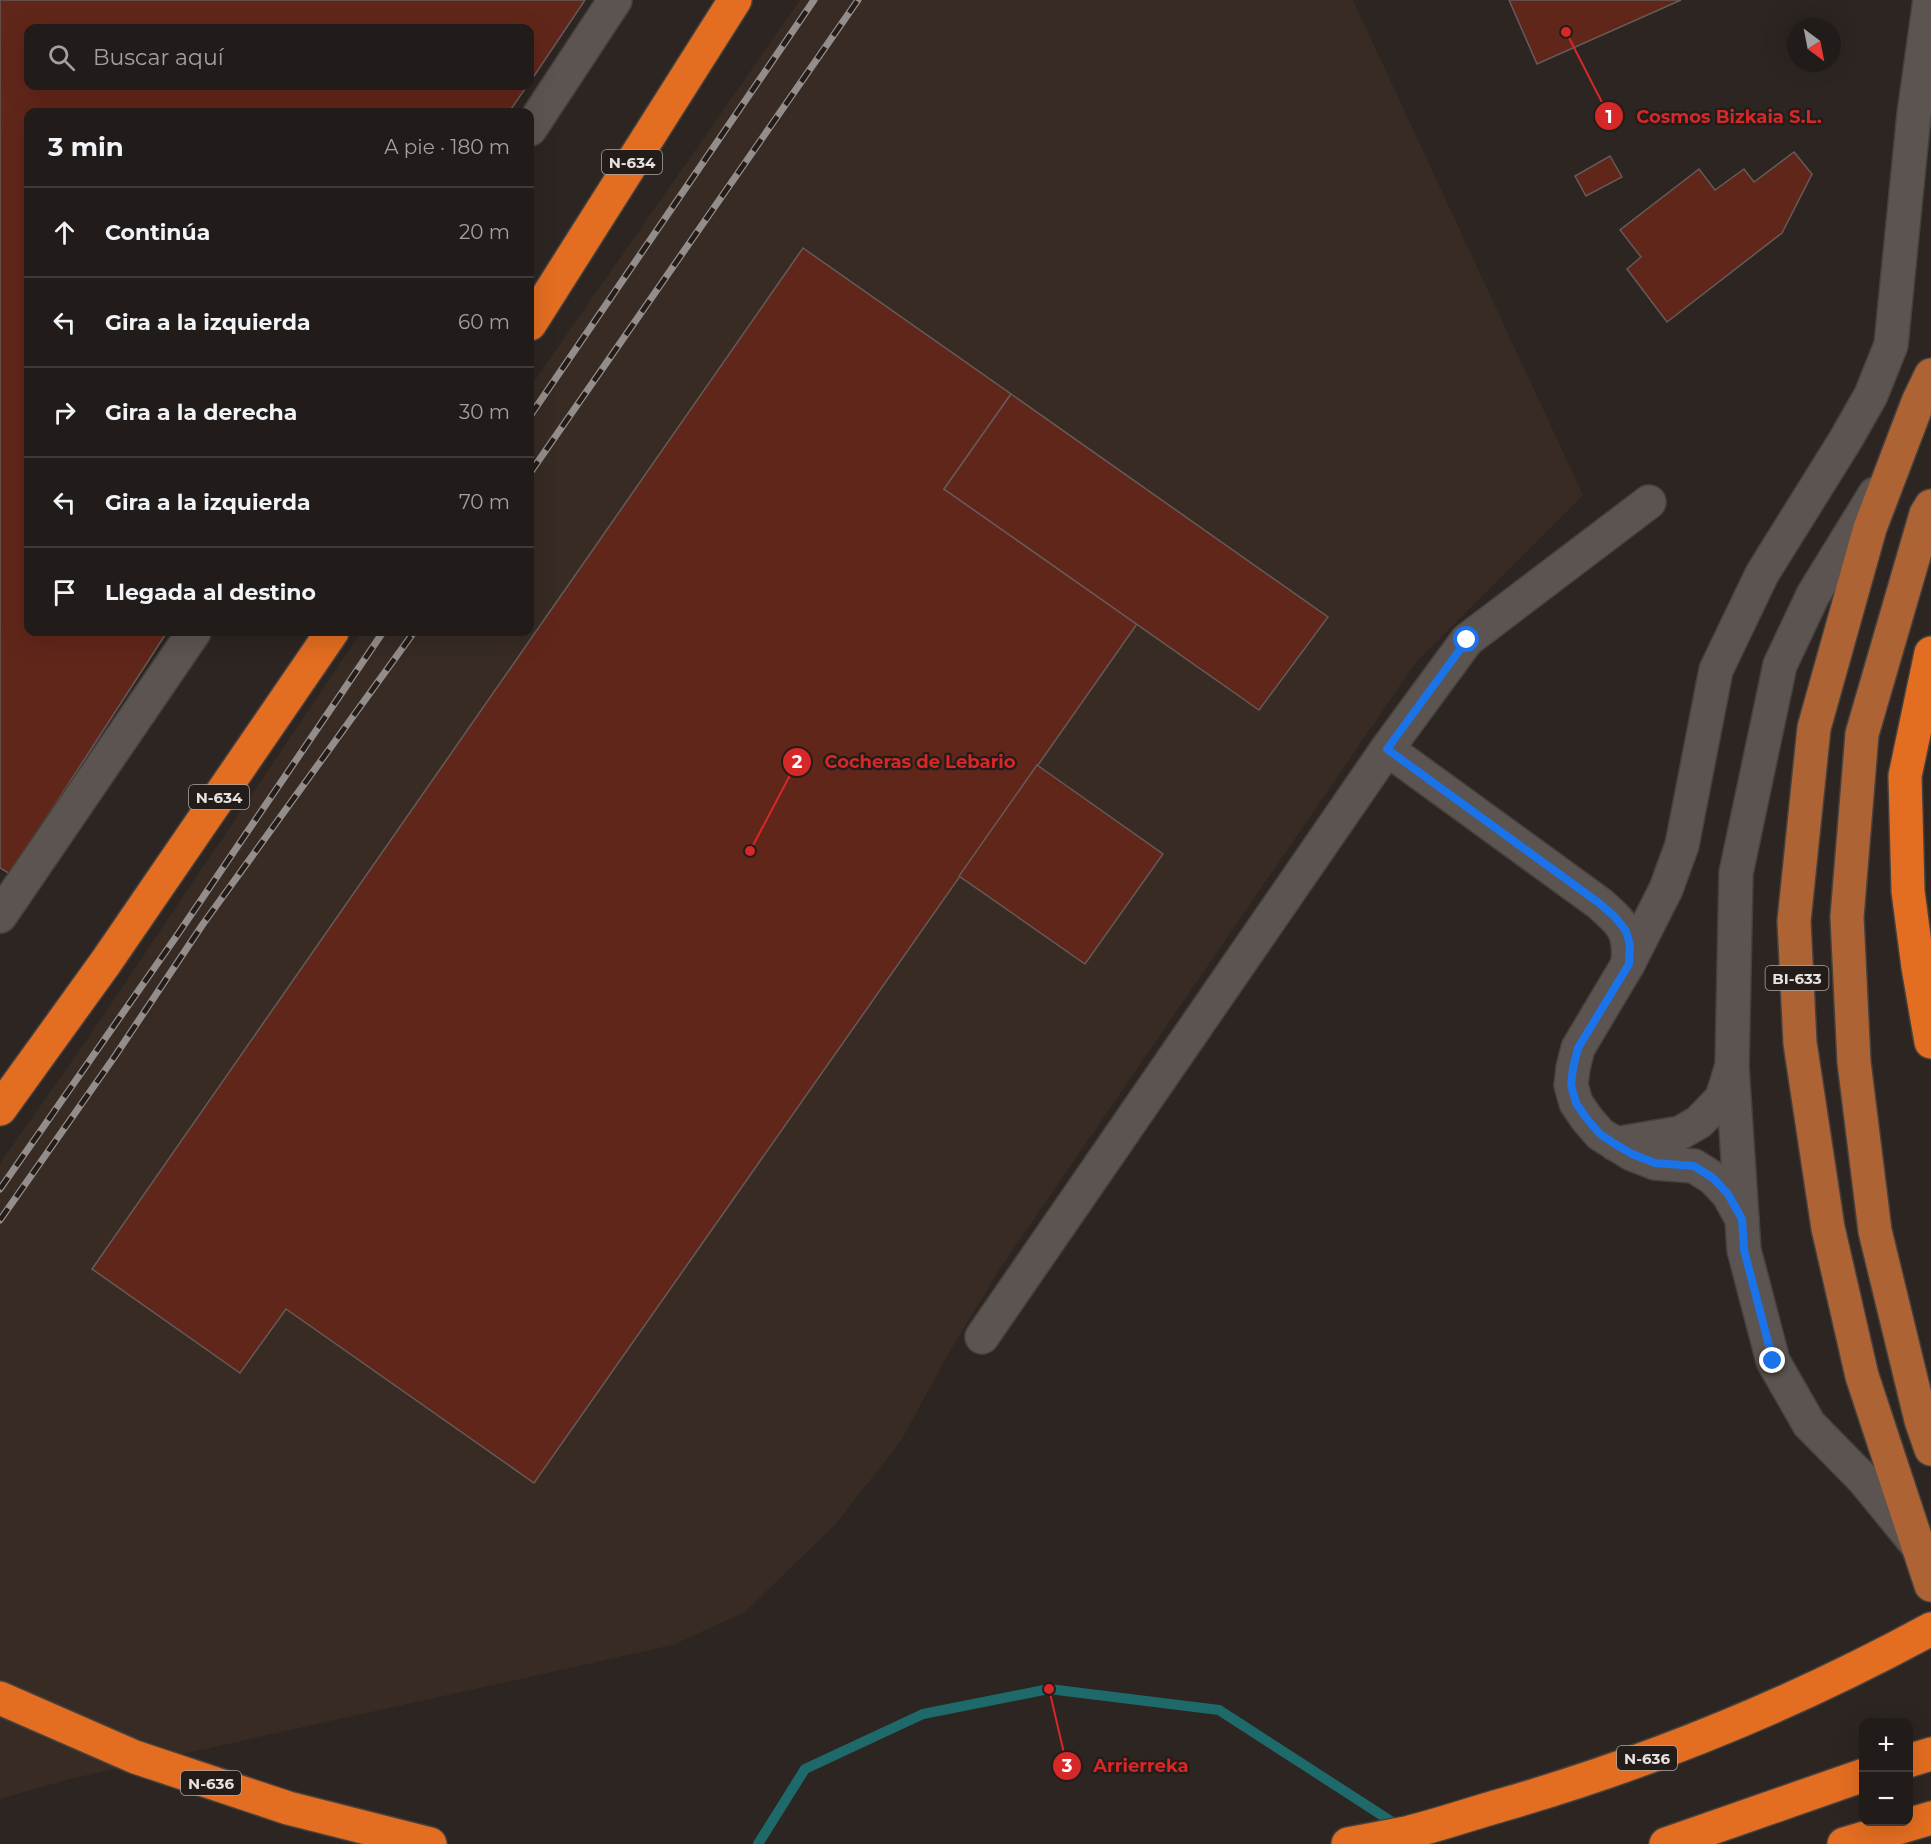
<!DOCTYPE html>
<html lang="es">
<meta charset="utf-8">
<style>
:root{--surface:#211c1a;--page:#292523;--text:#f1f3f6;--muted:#a2a1a2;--line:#3e3a39}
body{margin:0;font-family:Montserrat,sans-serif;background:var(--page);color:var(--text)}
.controls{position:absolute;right:18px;bottom:18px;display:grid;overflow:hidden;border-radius:12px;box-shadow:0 6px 24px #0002}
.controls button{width:54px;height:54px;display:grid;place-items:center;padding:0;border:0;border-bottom:2px solid var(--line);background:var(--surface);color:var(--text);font:30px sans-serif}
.compass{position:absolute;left:1787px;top:18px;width:54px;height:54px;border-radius:50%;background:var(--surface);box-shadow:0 6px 24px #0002;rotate:148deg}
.stop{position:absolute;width:18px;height:18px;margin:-14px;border:4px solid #1a73e8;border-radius:50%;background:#fff}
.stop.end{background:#1a73e8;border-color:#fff;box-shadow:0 2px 6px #0008}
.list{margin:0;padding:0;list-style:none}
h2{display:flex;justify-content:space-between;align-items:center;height:78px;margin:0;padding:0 24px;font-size:26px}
h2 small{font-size:20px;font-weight:400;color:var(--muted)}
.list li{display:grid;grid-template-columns:39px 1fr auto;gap:18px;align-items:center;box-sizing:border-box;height:90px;padding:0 24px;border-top:2px solid var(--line)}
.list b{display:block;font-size:22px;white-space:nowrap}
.list em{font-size:20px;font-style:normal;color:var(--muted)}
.icon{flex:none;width:33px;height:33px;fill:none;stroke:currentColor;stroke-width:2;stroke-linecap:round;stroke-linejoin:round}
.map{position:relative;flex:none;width:1931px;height:1844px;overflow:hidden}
.search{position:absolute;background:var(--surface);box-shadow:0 6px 24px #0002;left:24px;top:24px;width:510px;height:66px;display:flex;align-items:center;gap:15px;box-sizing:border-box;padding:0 21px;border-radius:12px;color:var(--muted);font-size:22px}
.panel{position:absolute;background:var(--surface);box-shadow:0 6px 24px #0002;left:24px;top:108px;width:510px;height:528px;border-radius:12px}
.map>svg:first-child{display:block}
</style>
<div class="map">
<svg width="1931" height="1844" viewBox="0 0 1931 1844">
<rect width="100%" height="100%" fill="#2c2522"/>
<!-- built -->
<path fill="#372b24" d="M 800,0 L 1353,0 L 1583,495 L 1417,661 L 1001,1267 L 950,1351 L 901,1441 L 834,1526 L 745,1612 L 673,1645 L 70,1779 L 0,1799 L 0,1163 L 86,1041 L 361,632 L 530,632 L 530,387 Z"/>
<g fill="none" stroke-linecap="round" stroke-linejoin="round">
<!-- stream -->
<path stroke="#1e6a6b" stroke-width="10" d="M 758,1844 L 805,1769 L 923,1714 L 1049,1689 L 1219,1710 L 1400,1827"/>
</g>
<!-- building -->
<g fill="#61261a" stroke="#655b59" stroke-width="1.5">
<path d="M 0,0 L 585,0 L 530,82 L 530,28 L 28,28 L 28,86 L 527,86 L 509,112 L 28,112 L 28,632 L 167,632 L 10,874 L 0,868 Z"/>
<path d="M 1509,0 L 1681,0 L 1537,64 Z"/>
<path d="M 1794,152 L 1812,174 L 1782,233 L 1667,322 L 1627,269 L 1641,257 L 1620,230 L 1699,169 L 1715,190 L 1744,169 L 1754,182 Z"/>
<path d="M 1610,156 L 1622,177 L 1586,196 L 1575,176 Z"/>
<path d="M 803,248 L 1011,394 L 944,489 L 1137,624 L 534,1483 L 286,1309 L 240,1373 L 92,1269 Z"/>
<path d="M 1011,394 L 1328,617 L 1259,710 L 944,489 Z"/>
<path d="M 1037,765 L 1163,854 L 1085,964 L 959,876 Z"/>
</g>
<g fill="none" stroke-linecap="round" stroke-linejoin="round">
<defs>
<g id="minor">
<path d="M 530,129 L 615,0"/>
<path d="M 1875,494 L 1813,595 L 1780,665 L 1736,873 L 1732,1067 L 1744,1250 L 1773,1361 L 1809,1424 L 1864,1480 L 1918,1546"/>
<path d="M 1387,749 L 1599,903 C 1623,924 1631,931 1628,964"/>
<path d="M 0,916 L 194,632"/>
<path d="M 1615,1144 L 1680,1133 L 1699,1122 L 1722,1098 L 1731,1069"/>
<path d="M 1742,1219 L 1728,1194 L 1713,1178 L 1694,1166 L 1655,1163 L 1632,1154 L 1600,1134 L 1587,1119 L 1576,1103 L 1571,1085 L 1573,1068 L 1578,1048 L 1628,964 L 1666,889 L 1682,845 L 1716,670 L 1762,574 L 1846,439 L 1871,395 L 1891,345 L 1914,114 L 1930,0"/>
<path d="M 982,1337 L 1387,749 L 1467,640 L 1649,502"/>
</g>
<g id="major">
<path d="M 1931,375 L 1918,402 L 1870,528 L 1814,728 L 1794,921 L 1800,1043 L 1828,1228 L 1862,1376 L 1931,1585"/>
<path d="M 1931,506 L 1926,514 L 1862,734 L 1847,917 L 1854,1062 L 1875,1231 L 1921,1420 L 1931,1449"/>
</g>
<g id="highway">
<path d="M 530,324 L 735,0"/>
<path d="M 1931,653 L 1905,776 L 1908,891 L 1918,967 L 1931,1042"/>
<path d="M 0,1109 L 106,962 L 332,632"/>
<path d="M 0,1698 L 135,1757 L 288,1808 L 430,1844"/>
<path d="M 1908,1761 L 1931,1754"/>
<path d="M 1348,1844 C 1367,1840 1387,1837 1406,1833 C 1439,1825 1470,1814 1502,1805 C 1651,1762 1795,1703 1931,1629"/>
<path d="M 1666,1844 L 1864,1775"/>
<path d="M 1844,1844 L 1931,1818"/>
</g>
</defs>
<!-- minor casing -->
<use href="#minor" stroke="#47413e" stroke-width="36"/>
<!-- major casing -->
<use href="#major" stroke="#47413e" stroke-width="36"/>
<!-- highway casing -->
<use href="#highway" stroke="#47413e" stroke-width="36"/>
<!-- minor -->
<use href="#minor" stroke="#5c5450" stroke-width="33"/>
<!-- major -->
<use href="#major" stroke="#ad6333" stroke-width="33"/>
<!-- highway -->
<use href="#highway" stroke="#e36d20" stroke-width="33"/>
<defs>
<g id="rail">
<path d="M 530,416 L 814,0"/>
<path d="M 530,473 L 858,0"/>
<path d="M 0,1189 L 178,934 L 383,632"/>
<path d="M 0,1220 L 115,1056 L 203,924 L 414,632"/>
</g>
</defs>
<!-- rail casing -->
<use href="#rail" stroke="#938d8b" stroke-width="7"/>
<!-- rail -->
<use href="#rail" stroke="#231c18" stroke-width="4.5" stroke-dasharray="14" stroke-linecap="butt"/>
</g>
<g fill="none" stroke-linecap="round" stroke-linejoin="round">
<!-- route -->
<path stroke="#1a73e8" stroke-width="8" d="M 1467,640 L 1387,749 L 1599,903 L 1615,917 L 1626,931 L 1630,945 L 1629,964 L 1578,1048 L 1573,1068 L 1571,1085 L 1576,1103 L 1587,1119 L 1600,1134 L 1615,1144 L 1632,1154 L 1655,1163 L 1694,1166 L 1713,1178 L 1728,1194 L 1742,1219 L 1744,1250 L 1773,1361"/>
</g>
<g text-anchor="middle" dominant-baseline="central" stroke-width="4.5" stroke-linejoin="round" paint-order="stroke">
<!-- shield labels -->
<g fill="#231c18" stroke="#aca7a4" stroke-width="1.5">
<rect x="602" y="150" width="60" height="24" rx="4.5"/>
<rect x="189" y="785" width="60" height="24" rx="4.5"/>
<rect x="1765.5" y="966" width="63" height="24" rx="4.5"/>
<rect x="1617" y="1746" width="60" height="24" rx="4.5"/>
<rect x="181" y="1771" width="60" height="24" rx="4.5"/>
</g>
<g font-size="15" font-weight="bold" fill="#e7e2e0">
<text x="632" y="162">N-634</text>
<text x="219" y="797">N-634</text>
<text x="1797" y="978">BI-633</text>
<text x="1647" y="1758">N-636</text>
<text x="211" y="1783">N-636</text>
</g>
</g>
<!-- callouts -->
<path fill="none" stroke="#d62828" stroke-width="2" d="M1566 32L1609 116M750 851L797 762M1049 1689L1067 1766"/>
<g fill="#d62828" stroke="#231c18" stroke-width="2">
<circle cx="1566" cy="32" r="6"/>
<circle cx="750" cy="851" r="6"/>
<circle cx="1049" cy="1689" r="6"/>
<circle cx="1609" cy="116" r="15"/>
<circle cx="797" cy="762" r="15"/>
<circle cx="1067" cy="1766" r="15"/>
</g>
<g font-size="18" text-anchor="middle" font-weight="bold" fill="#fff">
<text x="1609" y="123">1</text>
<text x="797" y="768">2</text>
<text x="1067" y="1772">3</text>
</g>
<g font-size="18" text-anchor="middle" font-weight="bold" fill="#d62828" stroke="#231c18" stroke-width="4.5" stroke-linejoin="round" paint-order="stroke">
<text x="1729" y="123">Cosmos Bizkaia S.L.</text>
<text x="920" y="768">Cocheras de Lebario</text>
<text x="1141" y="1772">Arrierreka</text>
</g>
</svg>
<div class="controls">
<button>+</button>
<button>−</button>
</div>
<svg class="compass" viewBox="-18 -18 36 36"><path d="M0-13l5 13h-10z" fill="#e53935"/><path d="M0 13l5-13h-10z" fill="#a2a1a2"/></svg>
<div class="stop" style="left:1467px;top:640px"></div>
<div class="stop end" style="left:1773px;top:1361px"></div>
<div class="search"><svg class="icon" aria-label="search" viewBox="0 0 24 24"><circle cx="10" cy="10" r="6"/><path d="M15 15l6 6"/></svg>Buscar aquí</div>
<section class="panel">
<h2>3 min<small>A pie · 180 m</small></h2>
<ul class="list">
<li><svg class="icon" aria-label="ahead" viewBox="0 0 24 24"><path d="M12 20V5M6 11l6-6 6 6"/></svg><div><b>Continúa</b></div><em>20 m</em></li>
<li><svg class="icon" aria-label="left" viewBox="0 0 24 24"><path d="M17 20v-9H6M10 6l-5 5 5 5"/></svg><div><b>Gira a la izquierda</b></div><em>60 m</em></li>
<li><svg class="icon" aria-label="right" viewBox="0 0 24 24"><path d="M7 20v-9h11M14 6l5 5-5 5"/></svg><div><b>Gira a la derecha</b></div><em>30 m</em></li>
<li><svg class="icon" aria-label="left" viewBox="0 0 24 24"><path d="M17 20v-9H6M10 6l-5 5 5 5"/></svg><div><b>Gira a la izquierda</b></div><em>70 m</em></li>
<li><svg class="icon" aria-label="arrive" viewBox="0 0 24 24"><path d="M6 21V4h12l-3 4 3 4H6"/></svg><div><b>Llegada al destino</b></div></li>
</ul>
</section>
</div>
